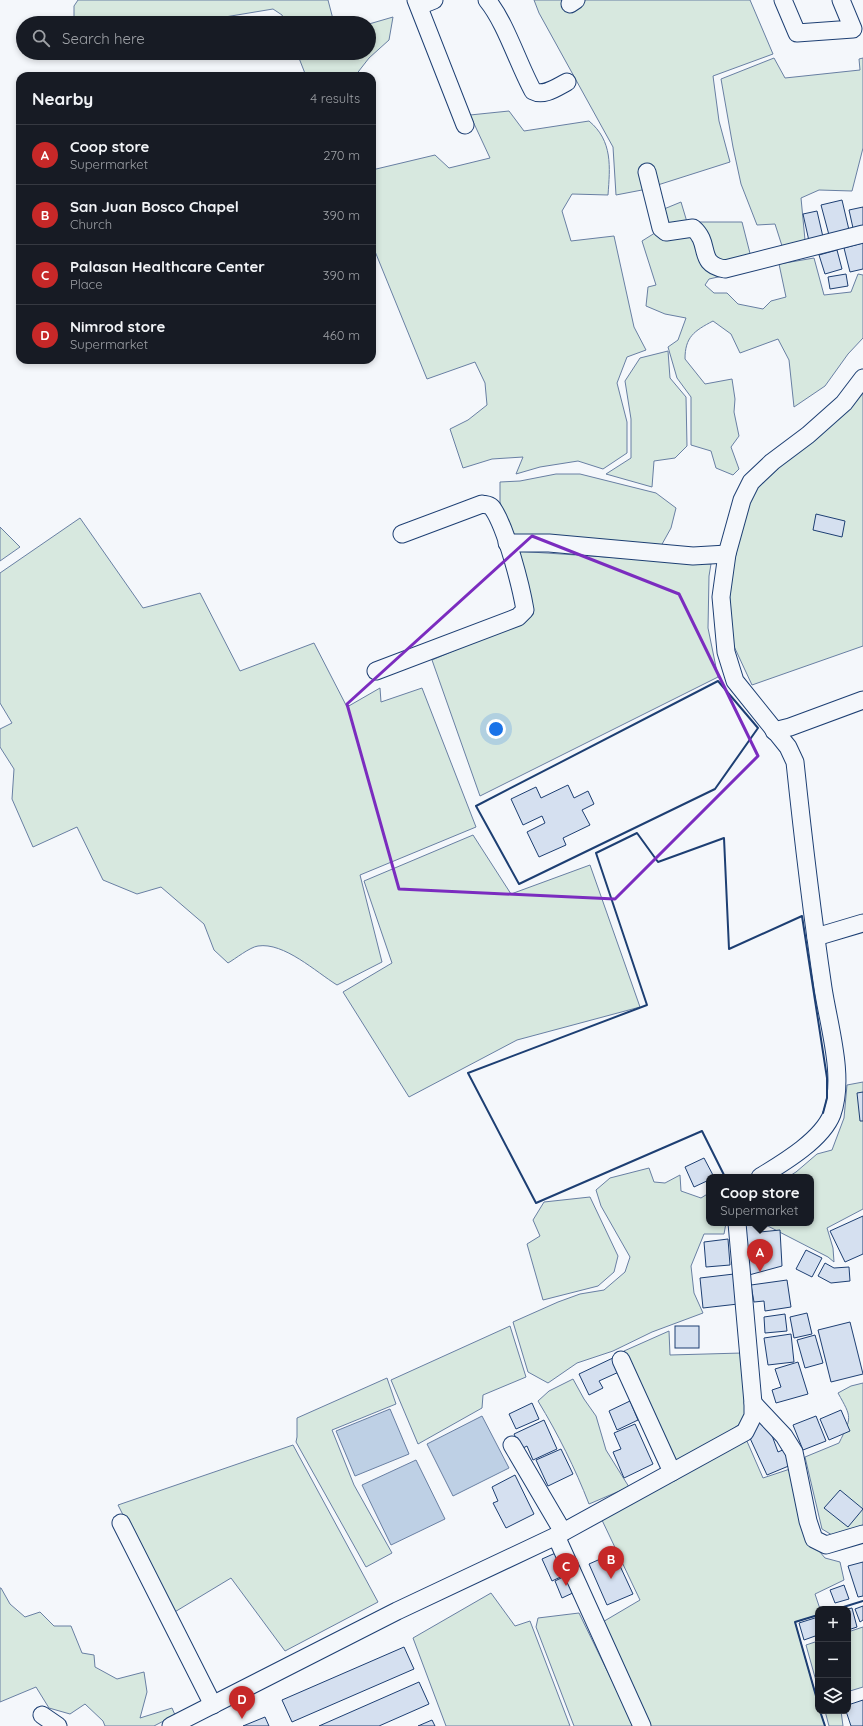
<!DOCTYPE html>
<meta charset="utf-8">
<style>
:root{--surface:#171b24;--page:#242831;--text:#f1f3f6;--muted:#9ea1a6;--line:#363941;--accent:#c62828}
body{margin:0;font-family:Quicksand,sans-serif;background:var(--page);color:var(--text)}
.controls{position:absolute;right:12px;bottom:12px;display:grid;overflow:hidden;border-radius:8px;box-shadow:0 2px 6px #0003}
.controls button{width:36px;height:36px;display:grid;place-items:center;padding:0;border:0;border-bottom:1px solid var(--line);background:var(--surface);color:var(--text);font:20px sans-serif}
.you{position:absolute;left:496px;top:729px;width:14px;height:14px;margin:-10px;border:3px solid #fff;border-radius:50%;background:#1a73e8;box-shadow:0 0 0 6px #1a73e833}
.badge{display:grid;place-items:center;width:26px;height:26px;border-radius:50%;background:var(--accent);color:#fff;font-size:13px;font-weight:700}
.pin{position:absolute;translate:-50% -33px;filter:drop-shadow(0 1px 2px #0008)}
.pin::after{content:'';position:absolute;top:21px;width:14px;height:12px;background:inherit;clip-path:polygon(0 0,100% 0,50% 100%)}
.popup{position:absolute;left:706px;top:1174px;width:108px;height:52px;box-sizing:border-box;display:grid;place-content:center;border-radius:8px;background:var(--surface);filter:drop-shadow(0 1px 3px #0005);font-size:13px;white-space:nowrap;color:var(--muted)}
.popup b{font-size:15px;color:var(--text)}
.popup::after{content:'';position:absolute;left:50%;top:100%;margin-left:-8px;border:8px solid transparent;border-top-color:var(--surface)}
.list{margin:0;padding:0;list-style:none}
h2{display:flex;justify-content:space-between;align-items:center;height:52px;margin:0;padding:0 16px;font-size:17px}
h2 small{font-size:13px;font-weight:400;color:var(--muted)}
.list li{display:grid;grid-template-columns:26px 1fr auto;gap:12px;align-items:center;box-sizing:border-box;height:60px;padding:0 16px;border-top:1px solid var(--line)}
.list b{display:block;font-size:15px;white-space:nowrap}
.list p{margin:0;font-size:13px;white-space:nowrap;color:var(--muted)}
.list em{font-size:13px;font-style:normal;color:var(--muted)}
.icon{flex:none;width:22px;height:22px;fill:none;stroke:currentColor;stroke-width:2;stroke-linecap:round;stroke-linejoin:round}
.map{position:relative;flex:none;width:863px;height:1726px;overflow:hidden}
.search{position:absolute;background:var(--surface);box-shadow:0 2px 6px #0003;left:16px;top:16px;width:360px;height:44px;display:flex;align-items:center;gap:10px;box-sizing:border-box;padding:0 14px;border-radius:22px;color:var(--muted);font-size:15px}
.panel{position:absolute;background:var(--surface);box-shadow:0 2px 6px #0003;left:16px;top:72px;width:360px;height:292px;border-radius:12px}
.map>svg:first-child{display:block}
</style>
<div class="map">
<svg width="863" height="1726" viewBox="0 0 863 1726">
<rect width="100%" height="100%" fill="#f4f7fb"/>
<!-- green -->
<g fill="#d7e8df" stroke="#687fa3">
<path d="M 78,0 L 328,0 L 334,23 L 286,23 L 282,15 L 273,9 L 189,23 L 74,23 L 74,6 Z"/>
<path d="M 534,0 L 750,0 L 773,54 L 713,76 L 719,121 L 730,162 L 642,190 L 616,195 L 613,147 L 539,13 Z"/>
<path d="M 393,17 L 389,40 L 369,58 L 355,76 L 306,76 L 297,53 L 369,53 L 369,24 Z"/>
<path d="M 774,58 L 785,78 L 860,70 L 859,59 L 863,58 L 863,148 L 852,191 L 819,190 L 801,198 L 805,240 L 783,249 L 775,224 L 757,225 L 741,184 L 733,147 L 721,79 Z"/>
<path d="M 509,111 L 524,131 L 589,121 C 613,141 610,167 608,195 L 572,194 L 562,211 L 571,241 L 614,236 L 634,327 L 646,350 L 627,357 L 617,383 L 627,422 L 627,453 L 603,469 L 578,461 L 540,467 L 516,474 L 523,457 L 492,459 L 463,468 L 450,429 L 468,420 L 487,405 L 485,383 L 475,362 L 427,379 L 372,244 L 372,170 L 435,155 L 449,168 L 490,158 L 470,115 Z"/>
<path d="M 681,202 L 687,222 L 742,222 L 754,269 L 709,279 L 705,285 L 714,293 L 727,293 L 738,304 L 763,309 L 771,301 L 786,297 L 779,264 L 814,258 L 824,295 L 851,292 L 858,274 L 863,275 L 863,338 L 848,354 L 825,386 L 794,407 L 789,360 L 778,339 L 740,353 L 731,334 L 713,321 C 694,331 685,337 685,359 L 705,384 L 732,379 L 735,399 L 734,412 L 739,436 L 731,447 L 739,469 L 733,475 L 716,468 L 711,451 L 691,445 L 691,397 L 677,378 L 668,347 L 678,340 L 686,318 L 665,314 L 646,306 L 648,287 L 656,285 L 642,241 L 666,226 L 664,209 Z"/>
<path d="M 668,351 L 670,378 L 686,397 L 687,446 L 675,458 L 654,461 L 652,487 L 606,474 L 631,458 L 631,419 L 625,381 L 640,358 Z"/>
<path d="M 863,389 L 863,646 L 752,685 L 732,642 L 729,585 L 745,513 L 754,491 Z"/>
<path d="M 556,474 L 580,474 L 656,493 L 676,508 L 671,528 L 661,546 L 513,537 L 500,502 L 500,482 L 520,481 Z"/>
<path d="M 80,518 L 143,608 L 200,593 L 240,671 L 314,643 L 347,707 L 380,688 L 381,702 L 422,688 L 476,827 L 360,875 L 382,962 L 337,985 C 316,972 284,942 258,946 C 250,947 235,959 228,963 L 214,950 L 204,924 L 161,887 L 137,894 L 103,880 L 77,827 L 33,847 L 12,799 L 14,769 L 0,747 L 0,729 L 12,723 L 0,703 L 0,573 Z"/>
<path d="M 0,527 L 20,547 L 0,561 Z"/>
<path d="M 516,551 L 711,564 L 709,576 L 708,628 L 718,677 L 480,796 L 432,660 L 528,619 L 533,609 Z"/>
<path d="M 473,835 L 511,894 L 590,865 L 640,1007 L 517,1040 L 409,1097 L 343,992 L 392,963 L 364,881 Z"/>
<path d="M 863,1082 L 863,1209 L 827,1228 L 833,1248 L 834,1262 L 828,1257 L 762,1223 L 811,1223 L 811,1177 L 788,1177 L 796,1172 L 817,1154 L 832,1150 L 844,1118 L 847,1085 Z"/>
<path d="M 649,1168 L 654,1182 L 665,1183 L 680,1175 L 681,1191 L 701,1198 L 709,1193 L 709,1223 L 726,1223 L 724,1234 L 704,1234 L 691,1266 L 694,1293 L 703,1313 L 652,1332 L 613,1351 L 577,1363 L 548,1383 L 528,1372 L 513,1322 L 558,1302 L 580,1294 L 604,1290 L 625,1272 L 630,1257 L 601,1206 L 596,1190 L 610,1178 Z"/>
<path d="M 590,1197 L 618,1256 L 614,1272 L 598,1286 L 543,1300 L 527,1244 L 540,1236 L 533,1220 L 544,1202 Z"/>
<path d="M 510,1326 L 526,1377 L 483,1395 L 482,1408 L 418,1444 L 391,1380 Z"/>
<path d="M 669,1331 L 670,1355 L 742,1353 L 746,1402 L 744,1421 L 724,1435 L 676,1461 L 624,1351 Z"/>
<path d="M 387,1378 L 396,1404 L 332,1430 L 354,1485 L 392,1553 L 366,1567 L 296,1442 L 297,1437 L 297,1418 Z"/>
<path d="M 573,1379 L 584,1399 L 596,1416 L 606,1450 L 629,1487 L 589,1504 C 575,1468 558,1434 538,1401 L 549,1391 Z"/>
<path d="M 863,1383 L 863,1528 L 832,1535 L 822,1529 L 805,1457 L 839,1443 C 852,1417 852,1418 838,1393 L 851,1386 Z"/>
<path d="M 746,1439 L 763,1478 L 793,1468 L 809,1539 L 825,1558 L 840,1562 L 844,1580 L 815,1594 L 820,1609 L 818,1609 L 818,1615 L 795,1622 L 818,1703 L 818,1711 L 820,1711 L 825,1726 L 649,1726 L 601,1623 L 640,1600 L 601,1518 Z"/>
<path d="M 293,1445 L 378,1602 L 285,1651 L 231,1578 L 173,1613 L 118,1505 Z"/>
<path d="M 0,1588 L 1,1588 L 10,1604 L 25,1617 L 40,1612 L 54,1626 L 71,1626 L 82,1653 L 94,1655 L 95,1667 L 117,1679 L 144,1672 L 147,1692 L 140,1718 L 172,1708 L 175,1715 L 154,1726 L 105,1726 L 103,1721 L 85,1704 L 70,1714 L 49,1708 L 36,1687 L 0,1702 Z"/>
<path d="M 491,1593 L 515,1626 L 530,1621 L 570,1726 L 446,1726 L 413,1638 Z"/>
<path d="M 579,1613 L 634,1726 L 574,1726 L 536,1627 L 538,1618 Z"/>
<path d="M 863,1627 L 863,1687 L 850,1691 L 848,1694 L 848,1632 Z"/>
<path d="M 818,1641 L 818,1688 L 806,1645 Z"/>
<path d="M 825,1711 L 841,1711 L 843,1726 L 829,1726 Z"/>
</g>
<!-- water -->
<g fill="#bed0e5" stroke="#687fa3">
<path d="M 390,1409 L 409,1454 L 355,1476 L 336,1431 Z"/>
<path d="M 482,1416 L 509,1468 L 453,1496 L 427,1444 Z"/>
<path d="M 416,1460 L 445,1519 L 391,1545 L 362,1485 Z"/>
</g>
<!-- building -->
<g fill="#d5e0f0" stroke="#1d3f73">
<path d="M 842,200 L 849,230 L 829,235 L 821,205 Z"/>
<path d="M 863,207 L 863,226 L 853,228 L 849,210 Z"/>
<path d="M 817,211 L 823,237 L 809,241 L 803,214 Z"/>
<path d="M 863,243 L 863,269 L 850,272 L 844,248 Z"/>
<path d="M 837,250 L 842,269 L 825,274 L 819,255 Z"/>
<path d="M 846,274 L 848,286 L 830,289 L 828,277 Z"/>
<path d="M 816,514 L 845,521 L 842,537 L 813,530 Z"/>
<path d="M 568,785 L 574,798 L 588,791 L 594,804 L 582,810 L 590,825 L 563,838 L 566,845 L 539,857 L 527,832 L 545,823 L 542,816 L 523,825 L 511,799 L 536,787 L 541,798 Z"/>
<path d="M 863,1092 L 863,1121 L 860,1121 L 857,1093 Z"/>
<path d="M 704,1158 L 714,1177 L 709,1177 L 709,1180 L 694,1187 L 685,1167 Z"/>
<path d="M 863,1216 L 863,1254 L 845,1262 L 830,1231 Z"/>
<path d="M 744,1223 L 759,1223 L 760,1232 L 780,1230 L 782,1266 L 749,1275 Z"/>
<path d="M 728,1239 L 730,1265 L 706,1267 L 704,1242 Z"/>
<path d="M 806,1250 L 822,1258 L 812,1277 L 796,1269 Z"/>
<path d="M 825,1263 L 834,1268 L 849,1267 L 850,1281 L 831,1283 L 818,1276 Z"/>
<path d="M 734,1274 L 738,1304 L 703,1308 L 700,1278 Z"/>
<path d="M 787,1280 L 791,1307 L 765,1311 L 764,1301 L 754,1302 L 751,1285 Z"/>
<path d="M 807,1313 L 812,1334 L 794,1338 L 790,1317 Z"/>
<path d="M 785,1314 L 787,1331 L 765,1333 L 764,1317 Z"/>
<path d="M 850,1322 L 863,1374 L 831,1382 L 818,1330 Z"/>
<rect x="675" y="1326" width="24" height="22"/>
<path d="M 791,1334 L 794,1362 L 768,1365 L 764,1338 Z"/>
<path d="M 815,1335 L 823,1363 L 805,1368 L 797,1340 Z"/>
<path d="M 615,1357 L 621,1371 L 599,1381 L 603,1388 L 589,1395 L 579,1374 Z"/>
<path d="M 798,1362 L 808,1394 L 776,1403 L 772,1390 L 781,1387 L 775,1369 Z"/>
<path d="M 630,1401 L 638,1420 L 617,1430 L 609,1411 Z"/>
<path d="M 532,1403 L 539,1419 L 516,1429 L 509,1414 Z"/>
<path d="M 841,1410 L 850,1431 L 829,1440 L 820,1419 Z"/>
<path d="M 816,1416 L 826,1441 L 803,1450 L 793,1425 Z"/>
<path d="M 544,1420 L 557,1449 L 533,1460 L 527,1446 L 521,1449 L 514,1434 Z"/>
<path d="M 756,1420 L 763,1420 L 770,1430 L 778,1452 L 785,1449 L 791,1465 L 767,1475 L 749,1436 Z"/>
<path d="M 635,1424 L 653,1464 L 624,1478 L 613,1452 L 621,1449 L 614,1433 Z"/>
<path d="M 561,1449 L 573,1474 L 548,1486 L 536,1460 Z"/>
<path d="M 515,1475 L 534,1514 L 506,1528 L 493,1503 L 498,1501 L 492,1487 Z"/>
<path d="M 840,1490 L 863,1509 L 848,1527 L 824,1508 Z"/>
<path d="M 560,1551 L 569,1573 L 552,1581 L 542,1559 Z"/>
<path d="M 614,1553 L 633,1594 L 607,1605 L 589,1564 Z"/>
<path d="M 863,1562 L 863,1596 L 858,1597 L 848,1566 Z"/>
<path d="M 569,1574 L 577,1591 L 562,1598 L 555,1581 Z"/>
<path d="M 844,1585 L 849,1599 L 835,1603 L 830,1590 Z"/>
<path d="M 863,1606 L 863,1620 L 860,1622 L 855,1609 Z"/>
<path d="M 852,1608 L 857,1627 L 848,1630 L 848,1609 Z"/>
<path d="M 818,1617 L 818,1635 L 804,1640 L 799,1623 Z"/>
<path d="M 404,1647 L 414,1669 L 292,1722 L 282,1700 Z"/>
<path d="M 419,1682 L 429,1704 L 379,1726 L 319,1726 Z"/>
<path d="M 863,1700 L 863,1726 L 851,1726 L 846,1711 L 848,1711 L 848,1705 Z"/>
<path d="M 265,1717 L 269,1726 L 243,1726 Z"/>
<path d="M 432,1720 L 435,1726 L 418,1726 Z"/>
</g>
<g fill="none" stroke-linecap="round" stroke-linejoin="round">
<defs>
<g id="minor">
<path d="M 416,0 L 465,125"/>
<path d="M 487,0 C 506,23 518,64 533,91 C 544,97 557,87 567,82"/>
<path d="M 783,0 L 797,33 L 853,29 L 841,0"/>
<path d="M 570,4 L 576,0"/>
<path d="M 419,6 L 434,0"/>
<path d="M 647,172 L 661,228 L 666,232 L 693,228 C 712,244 696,264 725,269 L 863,234"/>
<path d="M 507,543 L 549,543 L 693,556 L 727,554"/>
<path d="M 376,671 L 518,617 L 525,610 C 521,586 506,528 493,509 C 491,505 487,505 482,504 L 402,534"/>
<path d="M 774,731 L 790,727 L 863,700"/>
<path d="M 816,937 L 863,923"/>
<path d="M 760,1177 C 783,1163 822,1140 832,1114 C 845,1077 829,1027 823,988 C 812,913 803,838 795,762 L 788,747 L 735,681 L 726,652 L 721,597 L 727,554 L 742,500 L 751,482 L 772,462 L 808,435 L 844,403 L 863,378"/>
<path d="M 621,1360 L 672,1472"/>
<path d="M 753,1403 L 784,1436 L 794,1452 L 808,1521 L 814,1539 L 826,1545 L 863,1534"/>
<path d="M 512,1445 L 563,1532"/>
<path d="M 121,1523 L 213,1705"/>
<path d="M 556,1536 L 642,1726"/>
<path d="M 42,1715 L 58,1726"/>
<path d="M 171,1726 L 397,1611 L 556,1536 L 745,1432 L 753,1416 L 753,1403 L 737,1223"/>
</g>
</defs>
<!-- minor casing -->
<use href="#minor" stroke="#1d3f73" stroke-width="19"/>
<!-- minor -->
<use href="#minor" stroke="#f4f7fb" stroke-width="17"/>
<!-- wall -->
<g stroke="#1d3f73" stroke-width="2">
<path d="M 718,681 L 758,728 L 715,789 L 519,884 L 476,806 Z"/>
<path d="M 725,1177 L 702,1131 L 536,1203 L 468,1073 L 647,1005 L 596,853 L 637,833 L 658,862 L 724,838 L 729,949 L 802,916 L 827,1078 L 827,1098 L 823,1113"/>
<path d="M 837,1609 L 863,1601"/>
<path d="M 818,1615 L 795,1622 L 818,1703"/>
<path d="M 820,1711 L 825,1726"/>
</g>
</g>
<!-- marked area -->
<path fill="none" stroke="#7b2cbf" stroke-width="3" stroke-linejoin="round" d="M 532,536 L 679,594 L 758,756 L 615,899 L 399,889 L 347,704 Z"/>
</svg>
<div class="controls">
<button>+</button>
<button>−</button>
<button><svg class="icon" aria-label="layers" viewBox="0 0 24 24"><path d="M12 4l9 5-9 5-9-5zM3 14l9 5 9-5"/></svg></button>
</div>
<div class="you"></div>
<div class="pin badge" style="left:760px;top:1272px">A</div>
<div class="popup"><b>Coop store</b>Supermarket</div>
<div class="pin badge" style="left:611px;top:1579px">B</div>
<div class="pin badge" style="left:566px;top:1586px">C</div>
<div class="pin badge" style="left:242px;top:1719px">D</div>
<div class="search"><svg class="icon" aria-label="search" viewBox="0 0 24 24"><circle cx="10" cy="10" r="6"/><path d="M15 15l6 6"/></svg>Search here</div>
<section class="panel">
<h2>Nearby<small>4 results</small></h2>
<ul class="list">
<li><span class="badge">A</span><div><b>Coop store</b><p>Supermarket</p></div><em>270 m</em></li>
<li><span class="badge">B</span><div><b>San Juan Bosco Chapel</b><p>Church</p></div><em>390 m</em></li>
<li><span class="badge">C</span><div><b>Palasan Healthcare Center</b><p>Place</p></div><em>390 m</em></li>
<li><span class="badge">D</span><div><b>Nimrod store</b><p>Supermarket</p></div><em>460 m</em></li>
</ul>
</section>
</div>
